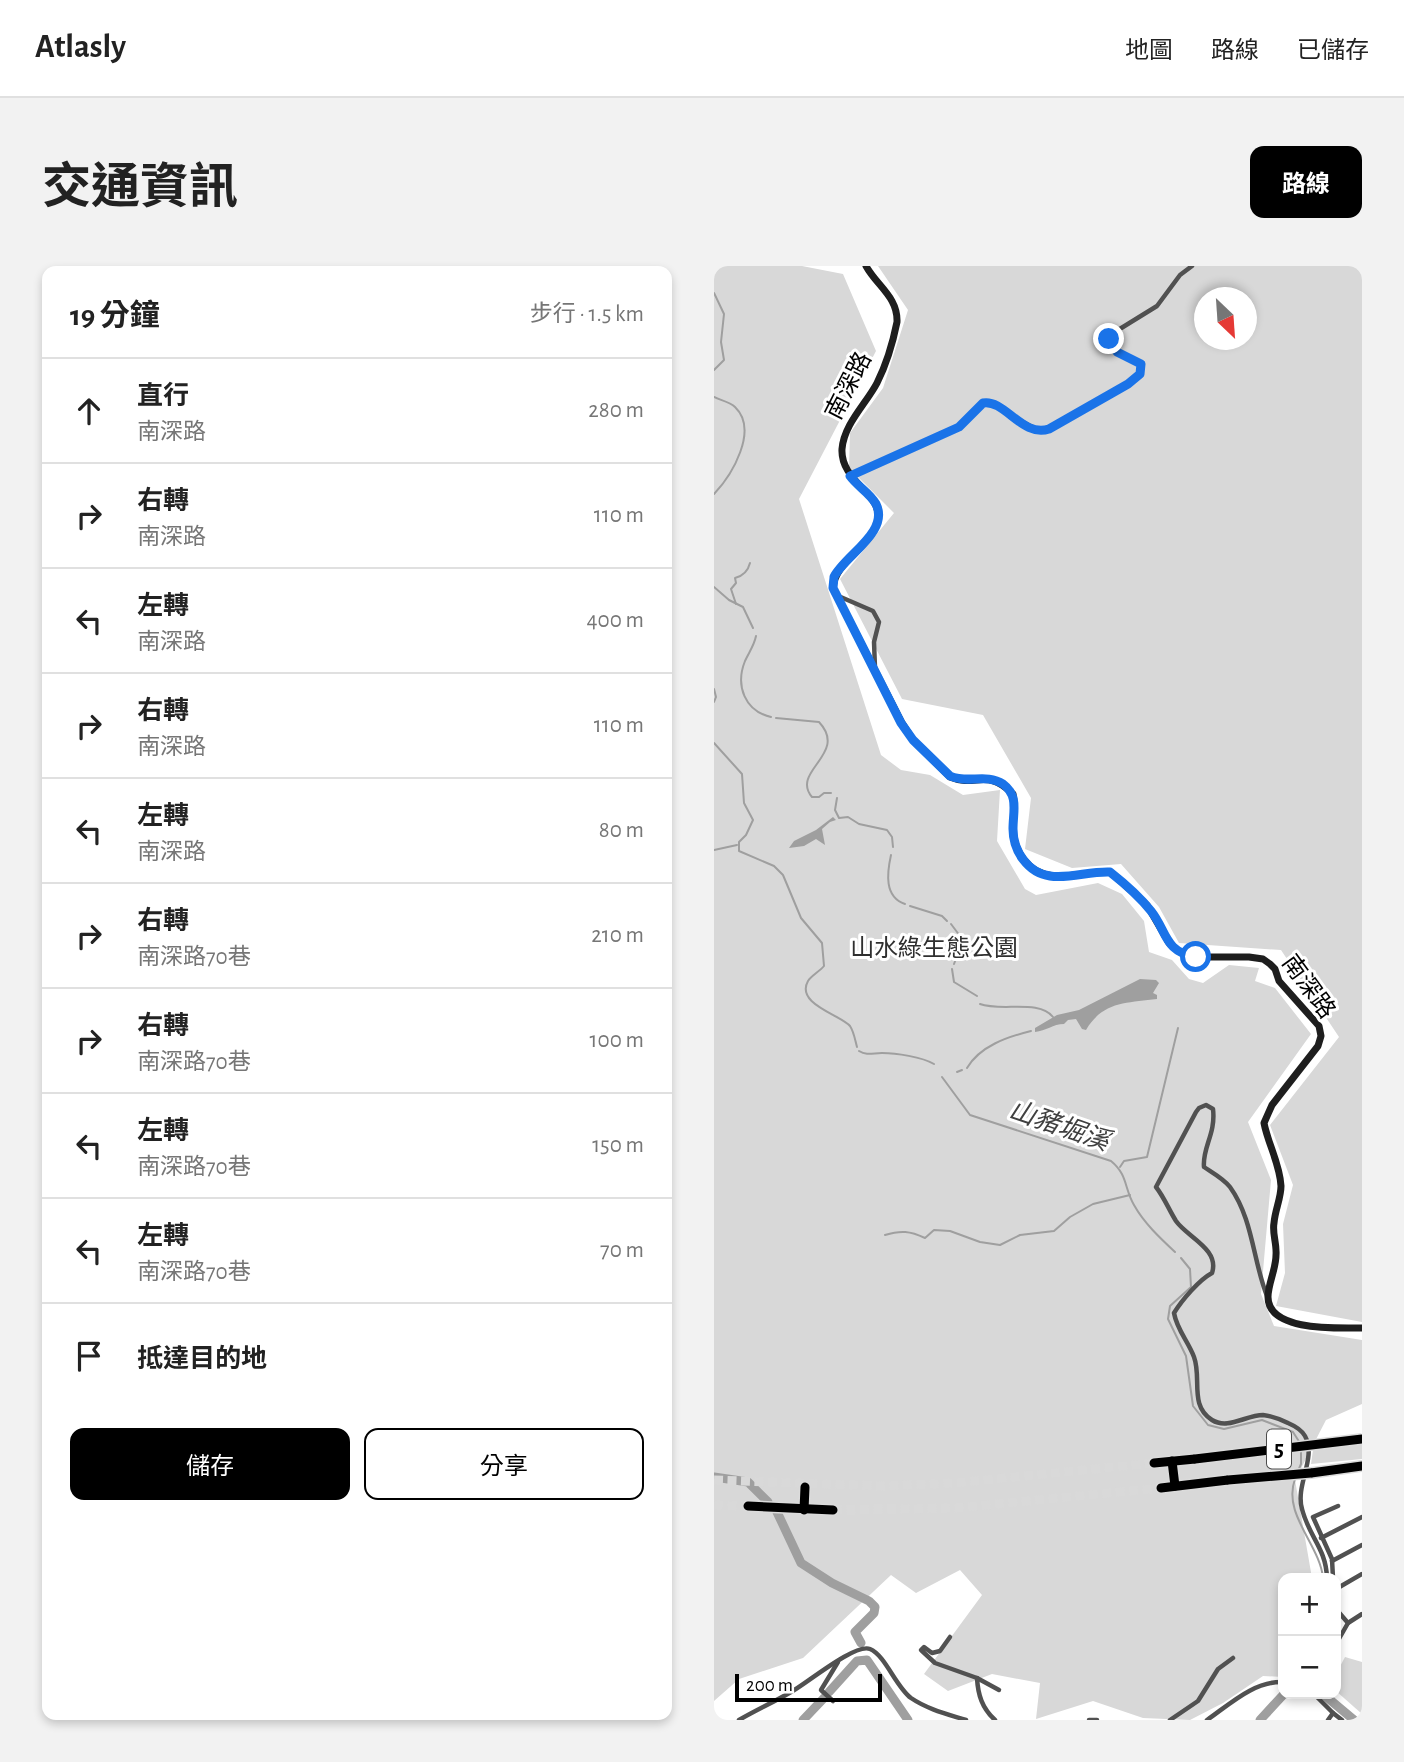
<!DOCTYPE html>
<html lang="zh-TW">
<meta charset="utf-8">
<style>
:root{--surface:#fff;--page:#f2f2f2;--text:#222;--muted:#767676;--line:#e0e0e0;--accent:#000}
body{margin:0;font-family:"Alegreya Sans","Noto Sans TC",sans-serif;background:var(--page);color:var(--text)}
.controls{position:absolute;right:21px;bottom:21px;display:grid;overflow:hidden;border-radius:14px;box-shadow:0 4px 10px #0003}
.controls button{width:63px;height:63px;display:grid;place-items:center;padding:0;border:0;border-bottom:2px solid var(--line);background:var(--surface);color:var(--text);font:35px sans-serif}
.compass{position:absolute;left:480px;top:21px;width:63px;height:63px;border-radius:50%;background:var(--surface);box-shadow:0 4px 10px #0003;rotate:155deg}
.scale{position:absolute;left:21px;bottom:18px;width:147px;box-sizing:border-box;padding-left:7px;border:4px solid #000;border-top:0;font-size:19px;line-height:24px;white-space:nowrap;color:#000;-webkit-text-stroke:5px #fff;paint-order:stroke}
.stop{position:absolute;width:21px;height:21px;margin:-16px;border:5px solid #1a73e8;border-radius:50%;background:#fff}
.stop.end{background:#1a73e8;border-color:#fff;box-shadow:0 2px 7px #0008}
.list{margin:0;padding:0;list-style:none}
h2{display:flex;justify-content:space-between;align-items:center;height:91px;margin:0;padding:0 28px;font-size:30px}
h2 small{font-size:23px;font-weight:400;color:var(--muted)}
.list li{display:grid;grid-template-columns:46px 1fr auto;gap:21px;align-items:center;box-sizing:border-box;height:105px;padding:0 28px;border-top:2px solid var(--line)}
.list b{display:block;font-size:26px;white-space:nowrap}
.list p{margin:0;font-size:23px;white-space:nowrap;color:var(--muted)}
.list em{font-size:23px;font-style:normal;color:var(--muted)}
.actions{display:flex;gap:14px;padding:21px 28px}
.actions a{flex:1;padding:16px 0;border:2px solid var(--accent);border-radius:14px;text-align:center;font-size:24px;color:var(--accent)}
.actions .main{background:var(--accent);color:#fff}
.icon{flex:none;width:38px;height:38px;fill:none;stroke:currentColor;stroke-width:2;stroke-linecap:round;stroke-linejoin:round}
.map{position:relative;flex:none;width:648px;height:1454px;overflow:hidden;border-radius:14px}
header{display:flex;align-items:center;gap:42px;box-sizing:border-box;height:98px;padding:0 35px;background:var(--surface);border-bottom:2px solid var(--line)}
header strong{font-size:33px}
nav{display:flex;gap:38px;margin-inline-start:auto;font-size:24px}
.intro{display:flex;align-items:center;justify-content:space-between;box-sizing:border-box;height:168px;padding:0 42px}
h1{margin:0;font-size:49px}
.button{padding:18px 32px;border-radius:14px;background:var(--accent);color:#fff;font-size:24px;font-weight:700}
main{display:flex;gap:42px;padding:0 42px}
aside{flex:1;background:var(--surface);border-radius:14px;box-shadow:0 4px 10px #0003}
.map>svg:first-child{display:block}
</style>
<header>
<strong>Atlasly</strong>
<nav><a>地圖</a><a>路線</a><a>已儲存</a></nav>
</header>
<div class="intro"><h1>交通資訊</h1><a class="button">路線</a></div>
<main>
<aside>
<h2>19 分鐘<small>步行 · 1.5 km</small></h2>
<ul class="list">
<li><svg class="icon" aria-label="ahead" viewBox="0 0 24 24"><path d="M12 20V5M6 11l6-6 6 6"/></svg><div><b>直行</b><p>南深路</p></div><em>280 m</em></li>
<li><svg class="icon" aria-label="right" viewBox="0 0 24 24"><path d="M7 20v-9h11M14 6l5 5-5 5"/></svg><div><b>右轉</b><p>南深路</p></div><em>110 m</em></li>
<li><svg class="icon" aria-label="left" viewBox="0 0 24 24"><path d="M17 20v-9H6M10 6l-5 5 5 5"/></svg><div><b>左轉</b><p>南深路</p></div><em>400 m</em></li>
<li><svg class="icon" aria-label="right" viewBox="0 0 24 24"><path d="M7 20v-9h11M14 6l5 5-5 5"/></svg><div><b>右轉</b><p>南深路</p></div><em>110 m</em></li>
<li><svg class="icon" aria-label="left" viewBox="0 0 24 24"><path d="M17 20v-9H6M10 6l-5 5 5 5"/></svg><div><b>左轉</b><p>南深路</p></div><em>80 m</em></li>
<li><svg class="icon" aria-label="right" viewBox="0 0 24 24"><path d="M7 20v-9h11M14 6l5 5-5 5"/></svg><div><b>右轉</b><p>南深路70巷</p></div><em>210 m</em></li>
<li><svg class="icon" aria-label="right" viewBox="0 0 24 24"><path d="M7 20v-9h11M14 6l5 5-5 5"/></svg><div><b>右轉</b><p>南深路70巷</p></div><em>100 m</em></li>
<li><svg class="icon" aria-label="left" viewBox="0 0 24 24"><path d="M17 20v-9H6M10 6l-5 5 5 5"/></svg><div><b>左轉</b><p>南深路70巷</p></div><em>150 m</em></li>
<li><svg class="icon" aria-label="left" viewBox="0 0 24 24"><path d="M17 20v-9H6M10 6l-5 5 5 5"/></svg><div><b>左轉</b><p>南深路70巷</p></div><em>70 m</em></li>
<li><svg class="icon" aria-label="arrive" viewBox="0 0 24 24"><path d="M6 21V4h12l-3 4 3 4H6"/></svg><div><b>抵達目的地</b></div></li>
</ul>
<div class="actions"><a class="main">儲存</a><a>分享</a></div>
</aside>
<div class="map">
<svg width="648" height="1454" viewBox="0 0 648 1454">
<rect width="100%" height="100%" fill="#fff"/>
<!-- green -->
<g fill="#d8d8d8" fill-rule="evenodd">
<path d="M 0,0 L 88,0 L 129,8 L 162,85 L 85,233 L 167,489 L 187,504 L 216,509 L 249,529 L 286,524 L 283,575 L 311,623 L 322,629 L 384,617 L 408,628 L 430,655 L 435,686 L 458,694 L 475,713 L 489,717 L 515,699 L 545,702 L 541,715 L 561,722 L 597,768 L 534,856 L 557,914 L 547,1028 L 560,1060 L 648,1074 L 648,1138 L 612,1154 L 581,1214 L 598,1312 L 569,1312 L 569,1411 L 549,1410 L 509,1437 L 476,1454 L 429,1452 L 379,1435 L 322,1453 L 326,1417 L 278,1408 L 234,1425 L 210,1408 L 268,1329 L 246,1304 L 202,1327 L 177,1309 L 89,1392 L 25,1413 L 0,1435 Z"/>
<path d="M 164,0 L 648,0 L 648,1056 L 562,1040 L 571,1007 L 569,958 L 579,919 L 556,859 L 625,771 L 567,684 L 465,677 L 445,641 L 407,598 L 358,602 L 311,583 L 317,532 L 269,449 L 188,433 L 126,313 L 180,247 L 135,202 L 136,167 L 169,122 L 194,44 ZM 491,32 L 533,32 L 533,74 L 491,74 Z"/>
<path d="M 648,1178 L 648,1193 L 597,1198 L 599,1184 Z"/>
<path d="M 631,1391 L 648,1396 L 648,1448 L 622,1425 L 622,1408 Z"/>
</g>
<!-- water -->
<g fill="#9f9f9f">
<path d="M 119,551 L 122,554 L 116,556 L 108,563 L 111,579 L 102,573 L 90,580 L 75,582 L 80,575 L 102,564 Z"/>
<path d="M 426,713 L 442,714 L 445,717 L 439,727 L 443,729 L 443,733 C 413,737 389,735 372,764 L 368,763 L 362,753 L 354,754 L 350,758 C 339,758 332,765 321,766 L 321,762 L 343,749 L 365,744 Z"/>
</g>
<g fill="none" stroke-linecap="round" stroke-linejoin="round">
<!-- stream -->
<g stroke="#9f9f9f" stroke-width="2">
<path d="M 0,27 L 10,48 L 7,76 L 10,94 L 0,104"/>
<path d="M 0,131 C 6,134 16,136 21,141 C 45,164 18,209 0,228"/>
<path d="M 0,321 L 15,334 L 29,341 L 39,362"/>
<path d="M 22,338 L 17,323 L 22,317 L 21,312 C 29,310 34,305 36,297"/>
<path d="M 42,370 C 40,380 35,386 31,395 C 21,420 31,445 57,451"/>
<path d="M 0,423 L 2,431 L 0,436"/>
<path d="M 62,452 L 105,456 C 135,488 76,505 98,531 L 105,531 L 110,527 L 117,527"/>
<path d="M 0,477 L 28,508 L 30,537 L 39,554 L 32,569 L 25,576 L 25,585 L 60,600 L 69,609 L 87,652 L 108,677 L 110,700 C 106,705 97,710 94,715 C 81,738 127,749 136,760 C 140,766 141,774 143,781"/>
<path d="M 123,532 L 121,544 L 125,552 L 134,551 L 145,558 L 173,564 L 178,571 L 179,581"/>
<path d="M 0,584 L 23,579"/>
<path d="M 177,589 C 173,607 170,631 191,638"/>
<path d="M 196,640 L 228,650 L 233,655"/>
<path d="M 237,658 L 249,674 L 240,698"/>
<path d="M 238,703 L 240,716 L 263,730"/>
<path d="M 266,738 C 287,746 325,733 339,751"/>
<path d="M 145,785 C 153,790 159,787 168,787 C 182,787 208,791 220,798"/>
<path d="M 253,802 C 266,780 293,771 317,765"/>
<path d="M 243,806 L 248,804"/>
<path d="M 228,811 L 256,849 L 397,895 C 414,909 410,922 420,939 C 430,957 446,972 461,986"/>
<path d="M 406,901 L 410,895 L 433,891 L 464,762"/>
<path d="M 171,969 C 187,964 196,965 211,972 L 220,964 L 236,965 L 266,976 L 286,979 L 306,969 L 340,965 L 356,951 L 379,938 L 416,929"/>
<path d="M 467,992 L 476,1003 L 477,1021 L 456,1040 L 454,1053 L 472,1090 L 479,1140 L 494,1159 L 510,1163 L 548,1154 L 579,1166 L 586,1177"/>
<path d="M 584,1205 L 587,1198 L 587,1183"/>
<path d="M 581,1213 C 568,1248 606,1279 609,1312"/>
</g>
<!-- river -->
<g stroke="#9f9f9f" stroke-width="9">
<path d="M 0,1211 L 34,1216 L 54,1236"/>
<path d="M 63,1246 L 87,1297 L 118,1317 L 155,1335 L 161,1341 L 160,1347 L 141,1366 L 147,1377"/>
<path d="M 115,1426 L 143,1395 L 153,1394 L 194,1454"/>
<path d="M 609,1428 L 640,1454"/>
<path d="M 89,1454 L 110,1432"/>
<path d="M 546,1454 L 570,1428"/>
</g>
<!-- highway-tunnel -->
<g stroke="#d9d9d9" stroke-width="9" stroke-dasharray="9 4.5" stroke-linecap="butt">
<path d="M 0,1214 L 169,1220 L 241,1217 L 440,1197"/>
<path d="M 0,1239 L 34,1240"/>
<path d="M 119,1244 L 241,1242 L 447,1222"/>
</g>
<defs>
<g id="highway">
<path d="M 458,1195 L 461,1220"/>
<path d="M 440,1197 L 481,1193"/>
<path d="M 597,1207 L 648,1200"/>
<path d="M 447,1222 L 514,1214"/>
<path d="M 34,1240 L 119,1244"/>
<path d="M 90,1244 L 91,1221"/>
</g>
</defs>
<!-- highway casing -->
<use href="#highway" stroke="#dbdbdb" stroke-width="12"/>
<!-- street -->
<g stroke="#515151" stroke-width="4.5">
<path d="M 136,209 L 245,161 L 269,137 C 282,135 310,161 329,165 L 414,118 L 426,108 L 428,101 C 419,86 395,92 396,69 L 443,40 L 466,9 L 478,0"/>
<path d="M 122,329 L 159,345 L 165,356 L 160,376 L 161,402"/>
<path d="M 553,1030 C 539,995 539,953 516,921 C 510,913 499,907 490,901 C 488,882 502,868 499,843 L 492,839 L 485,842 L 482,846 L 442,921 C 450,931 455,944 462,955 C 473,971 506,983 498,1007 C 485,1014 468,1034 460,1047 C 463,1064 474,1075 480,1091 C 488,1112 475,1140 498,1154 C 514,1164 532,1149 549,1149 C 558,1150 566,1153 574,1157 C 581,1160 587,1163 591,1170 C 603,1192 581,1219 588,1243 C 595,1271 612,1282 613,1312"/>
<path d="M 607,1272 L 648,1251"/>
<path d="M 618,1295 L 648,1279"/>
<path d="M 619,1312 L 618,1293 L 599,1251 L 624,1240"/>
<path d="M 622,1323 L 648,1308"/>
<path d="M 622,1343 L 634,1357"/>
<path d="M 236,1371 L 226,1385 L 218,1387 L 210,1381 L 207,1384 L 221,1397 L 263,1412 L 285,1424"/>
<path d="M 622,1378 L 634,1357 L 648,1348"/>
<path d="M 263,1412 C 264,1429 268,1442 281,1454"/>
<path d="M 593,1428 L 603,1431 L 619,1447"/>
<path d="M 119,1435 L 107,1424 L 124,1396"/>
<path d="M 25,1454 C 42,1444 60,1436 77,1426 C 92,1418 141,1377 156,1383 C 171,1389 182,1421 197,1432 C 213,1443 233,1448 252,1454"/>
<path d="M 375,1454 L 383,1454"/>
<path d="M 456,1454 L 484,1435 L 504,1403 L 519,1392"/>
<path d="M 493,1454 C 516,1438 540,1415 569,1416"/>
<path d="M 614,1454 L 619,1447 L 628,1454"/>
</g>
<!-- secondary -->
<path stroke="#1e1e1e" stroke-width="7" d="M 152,0 C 163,20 184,31 183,56 C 179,76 172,99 163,117 C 152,138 130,158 128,183 C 126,217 172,228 163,257 C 156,282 121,295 119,322 L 188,457 L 199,474 L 236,511 C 263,522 272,501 299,528 C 302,541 298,553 299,566 C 300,577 305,589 312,596 C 333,621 368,605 396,606 L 433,639 L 455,677 L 464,685 L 482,691 L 535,691 L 549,693 L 556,698 L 561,703 L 565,715 L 605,760 L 607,770 L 604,780 L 558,839 L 550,857 C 554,878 566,898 567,920 C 567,932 561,944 560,957 C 558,967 563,978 562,989 C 562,1003 554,1018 554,1031 C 554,1066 625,1062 648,1062"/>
<!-- highway -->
<use href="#highway" stroke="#000" stroke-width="9"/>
<defs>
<g id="highway-bridge">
<path d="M 481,1193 L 648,1173"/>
<path d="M 514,1214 L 597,1207"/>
</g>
</defs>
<!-- highway-bridge casing -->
<use href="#highway-bridge" stroke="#dbdbdb" stroke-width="12" stroke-linecap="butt"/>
<!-- highway-bridge -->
<use href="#highway-bridge" stroke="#000" stroke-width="9"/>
</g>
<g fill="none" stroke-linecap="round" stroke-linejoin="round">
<!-- route -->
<path stroke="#1a73e8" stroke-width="9" d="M 395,73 L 403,86 L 427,98 L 426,108 L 414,118 L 335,163 C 308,172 291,133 269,137 L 245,161 L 136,210 C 143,220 156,227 162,238 C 176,266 130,290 120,311 C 120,312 119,321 119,322 L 187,457 L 199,474 L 236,510 C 254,518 272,507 289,518 C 305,530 299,545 299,563 C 299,585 314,607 336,610 C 355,613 376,605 396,606 C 410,617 425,630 437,645 C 453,665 450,686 482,691"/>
</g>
<g text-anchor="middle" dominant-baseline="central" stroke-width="6" stroke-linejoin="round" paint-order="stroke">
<!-- shield labels -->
<rect fill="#fff" stroke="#4c4c4c" stroke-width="2" x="553" y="1163.5" width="24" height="39" rx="5"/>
<g font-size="23" font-weight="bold" fill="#000">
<text x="565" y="1183">5</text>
</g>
<!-- street labels -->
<g font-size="24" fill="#000" stroke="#fff">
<text transform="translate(135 120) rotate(-63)">南深路</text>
<text transform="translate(594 721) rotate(54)">南深路</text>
</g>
<!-- park labels -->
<g font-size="24" fill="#2f2f2f" stroke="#fff">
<text x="220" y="683">山水綠生態公園</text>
</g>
<!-- water labels -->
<g font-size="26" font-style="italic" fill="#404040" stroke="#fff">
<text transform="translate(345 860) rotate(19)">山豬堀溪</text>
</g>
</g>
</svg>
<div class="controls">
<button>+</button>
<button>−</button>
</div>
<svg class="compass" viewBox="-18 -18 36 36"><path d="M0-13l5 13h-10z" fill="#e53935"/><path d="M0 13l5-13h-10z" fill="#767676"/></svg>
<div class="scale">200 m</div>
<div class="stop" style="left:482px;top:691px"></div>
<div class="stop end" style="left:395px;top:73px"></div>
</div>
</main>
